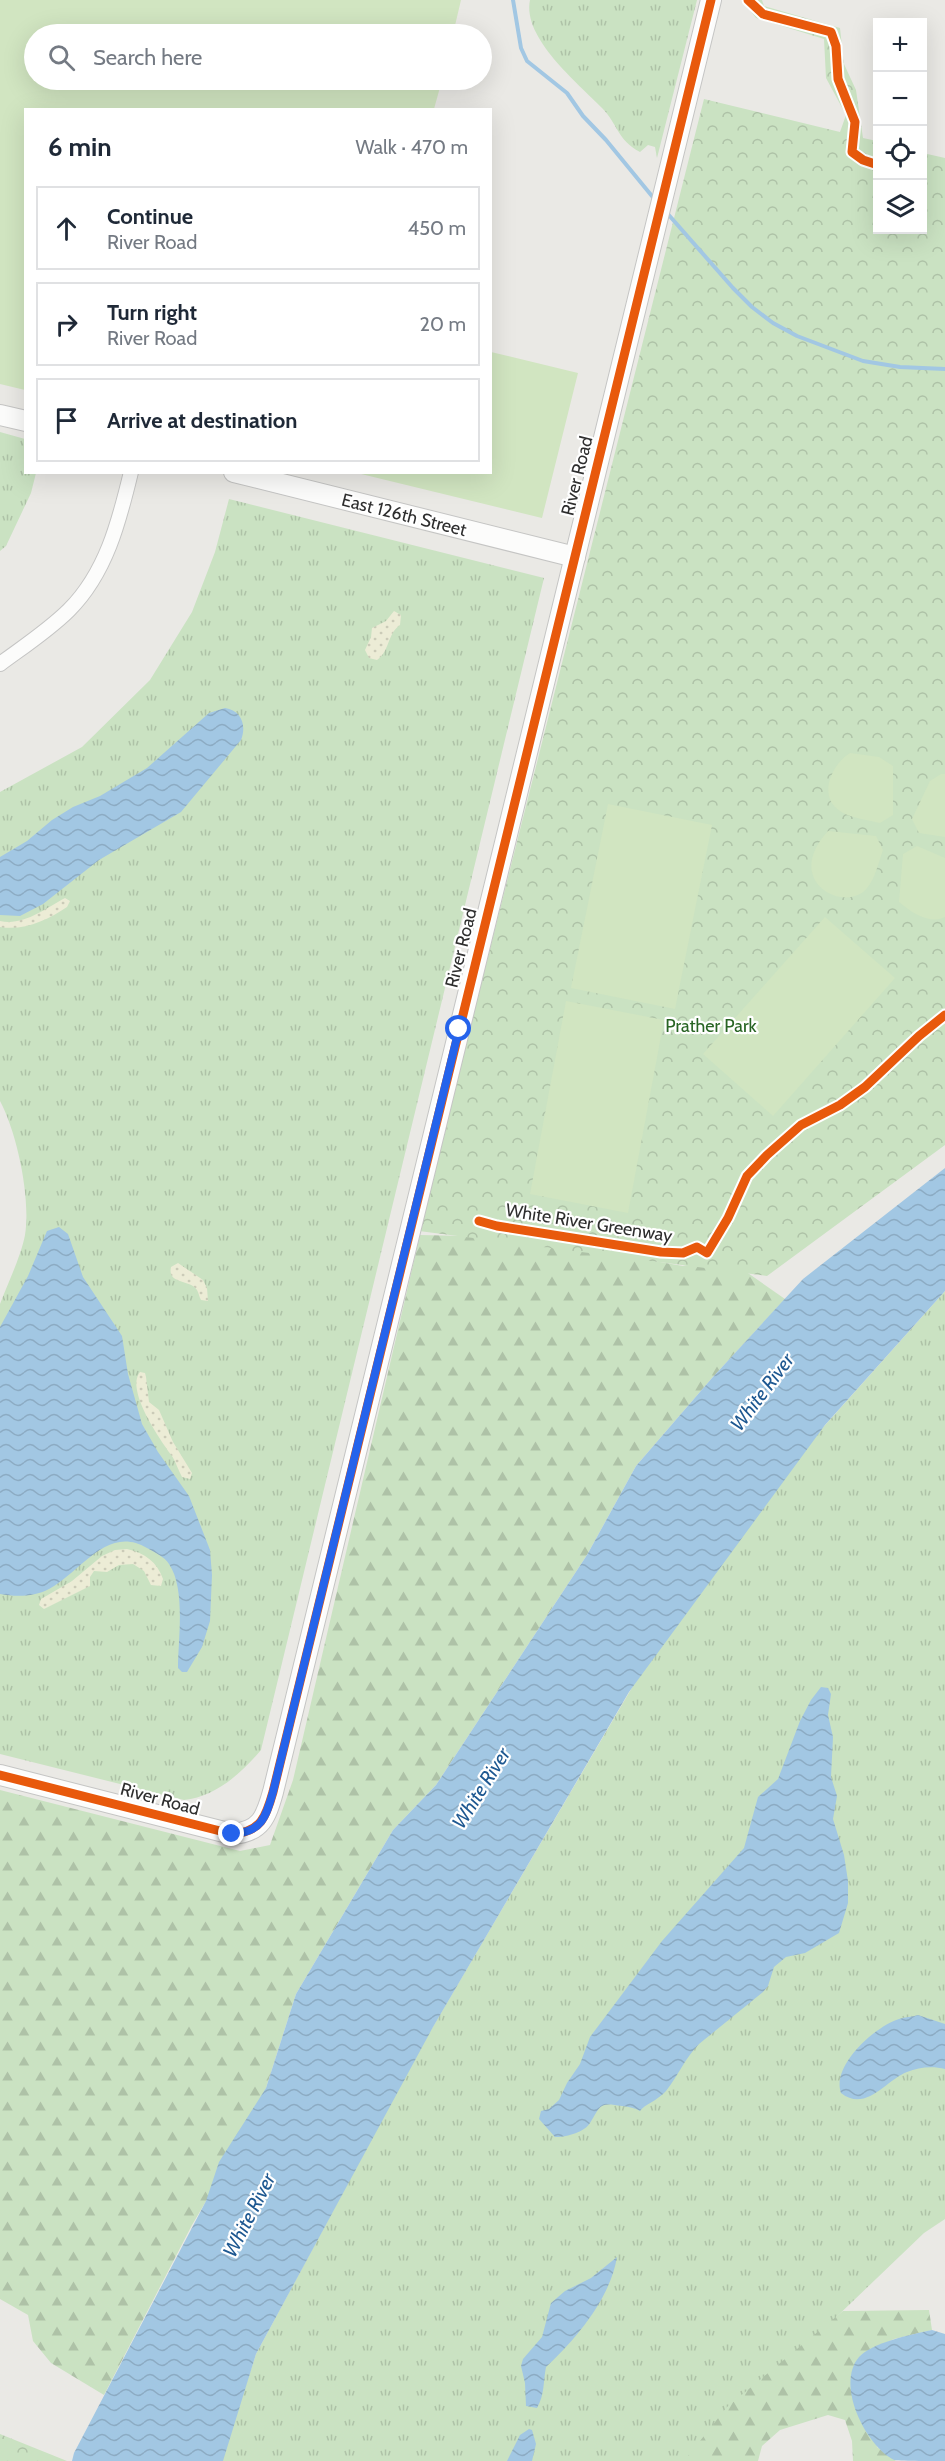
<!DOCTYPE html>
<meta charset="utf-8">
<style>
:root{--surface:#fff;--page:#f6f6f7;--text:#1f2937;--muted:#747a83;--line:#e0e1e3}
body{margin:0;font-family:Cabin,sans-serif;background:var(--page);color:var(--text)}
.controls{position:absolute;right:18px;top:18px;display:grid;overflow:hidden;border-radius:0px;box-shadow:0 6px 24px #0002}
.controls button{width:54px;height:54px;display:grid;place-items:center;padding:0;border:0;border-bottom:2px solid var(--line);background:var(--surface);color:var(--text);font:30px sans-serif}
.stop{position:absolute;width:18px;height:18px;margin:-14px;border:4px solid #2563eb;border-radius:50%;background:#fff}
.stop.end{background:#2563eb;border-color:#fff;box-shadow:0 2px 6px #0008}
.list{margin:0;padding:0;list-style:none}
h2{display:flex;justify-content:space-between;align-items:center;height:78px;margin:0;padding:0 24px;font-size:26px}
h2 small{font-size:20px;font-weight:400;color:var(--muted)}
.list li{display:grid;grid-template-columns:39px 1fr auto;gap:18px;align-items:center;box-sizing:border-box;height:84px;margin:0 12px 12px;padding:0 12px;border:2px solid var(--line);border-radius:0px}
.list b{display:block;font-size:22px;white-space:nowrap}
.list p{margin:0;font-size:20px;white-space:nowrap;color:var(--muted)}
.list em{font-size:20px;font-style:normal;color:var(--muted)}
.icon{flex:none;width:33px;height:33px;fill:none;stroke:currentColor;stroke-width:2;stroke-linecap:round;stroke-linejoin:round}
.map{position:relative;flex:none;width:945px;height:2461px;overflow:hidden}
.search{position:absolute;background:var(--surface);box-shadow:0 6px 24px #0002;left:24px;top:24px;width:468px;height:66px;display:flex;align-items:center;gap:15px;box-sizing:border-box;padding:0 21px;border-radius:33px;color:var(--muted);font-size:22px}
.panel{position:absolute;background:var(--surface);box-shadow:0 6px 24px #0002;left:24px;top:108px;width:468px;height:366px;border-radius:0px}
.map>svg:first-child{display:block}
</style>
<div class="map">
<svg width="945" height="2461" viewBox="0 0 945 2461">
<defs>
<pattern id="grass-tufts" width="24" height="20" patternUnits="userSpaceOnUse" patternTransform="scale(1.5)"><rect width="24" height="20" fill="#cae2c2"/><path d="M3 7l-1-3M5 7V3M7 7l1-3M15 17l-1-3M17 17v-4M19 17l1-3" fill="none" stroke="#aec2a7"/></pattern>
<pattern id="forest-firs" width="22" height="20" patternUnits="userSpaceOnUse" patternTransform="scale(1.5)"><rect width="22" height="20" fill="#cae2c2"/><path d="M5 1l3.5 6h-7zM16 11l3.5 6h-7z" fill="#aec2a7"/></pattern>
<pattern id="sand-dots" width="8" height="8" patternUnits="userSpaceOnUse" patternTransform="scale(1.5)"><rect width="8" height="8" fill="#ececd6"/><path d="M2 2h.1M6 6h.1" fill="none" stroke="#cbcbb8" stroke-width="1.8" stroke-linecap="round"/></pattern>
<pattern id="park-crowns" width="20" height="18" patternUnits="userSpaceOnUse" patternTransform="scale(1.5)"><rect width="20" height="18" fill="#cae2c2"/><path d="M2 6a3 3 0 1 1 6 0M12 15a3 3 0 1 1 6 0" fill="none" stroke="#aec2a7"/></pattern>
<pattern id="water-waves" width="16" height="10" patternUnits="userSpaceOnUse" patternTransform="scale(1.5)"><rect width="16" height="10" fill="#a2c7e3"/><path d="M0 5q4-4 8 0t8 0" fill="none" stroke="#8cabc3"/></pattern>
</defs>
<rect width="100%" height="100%" fill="#eae9e5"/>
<!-- grass -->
<g fill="url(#grass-tufts)">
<path d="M 530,0 L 697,0 L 657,158 L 655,147 L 648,145 L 640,152 C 617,140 618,124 602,108 C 578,83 522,38 530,0 Z"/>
<path d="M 0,432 L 25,439 L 26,472 L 36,473 L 31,493 L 6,546 L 0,551 Z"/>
<path d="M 229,499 L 544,578 L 261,1750 C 242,1773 215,1797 184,1800 L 0,1754 L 0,1304 C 8,1283 21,1256 25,1235 C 31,1198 17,1133 0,1101 L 0,792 L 82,747 L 150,680 L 192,612 L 215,552 Z"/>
<path d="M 945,1291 L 945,2219 L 924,2233 L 733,2416 L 707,2461 L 221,2461 L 256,2354 L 421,2047 L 640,1674 L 793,1461 Z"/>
</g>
<!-- forest -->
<g fill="url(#forest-firs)">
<path d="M 420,1235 L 515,1237 L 683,1266 L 725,1257 L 785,1299 L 712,1378 L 636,1466 L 587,1555 L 436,1785 L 393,1830 L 296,1994 L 258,2113 L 192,2225 L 104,2395 L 51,2363 L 33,2341 L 28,2315 L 0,2299 L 0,1790 L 240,1851 L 270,1845 L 293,1780 Z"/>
<path d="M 929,2310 L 932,2330 L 894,2339 L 861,2355 L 877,2447 L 896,2461 L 853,2461 L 852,2441 L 845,2420 L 828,2415 L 780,2430 L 762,2446 L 758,2461 L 684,2461 L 727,2407 L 843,2311 Z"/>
</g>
<!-- sand -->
<g fill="url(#sand-dots)">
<path d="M 394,611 L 401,615 L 400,625 C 387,634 390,651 377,660 L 369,658 L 365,650 L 371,637 L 372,628 L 386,621 Z"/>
<path d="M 65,898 L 70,901 L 67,907 C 48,920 24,931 0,927 L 0,921 C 23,926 45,909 65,898 Z"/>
<path d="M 178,1263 L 203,1280 L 207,1288 L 208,1301 L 201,1300 C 199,1297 199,1293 197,1290 C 190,1279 167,1285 171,1267 Z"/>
<path d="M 140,1372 L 145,1373 L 146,1377 L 149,1402 L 159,1410 L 173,1442 L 192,1473 L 190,1479 L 182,1477 C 178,1470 176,1462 172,1456 C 161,1441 125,1390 140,1372 Z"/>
<path d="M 127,1549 C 145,1553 157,1562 163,1579 L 161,1586 L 151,1585 L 144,1571 L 133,1564 L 119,1565 L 107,1572 L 94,1571 L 90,1577 L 90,1586 L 44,1609 L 39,1605 L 41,1599 L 72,1581 L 102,1556 L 115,1550 Z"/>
</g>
<!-- park -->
<g fill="url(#park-crowns)">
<path d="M 742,0 L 762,0 L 764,6 L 840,28 L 844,64 L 856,90 L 863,138 L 877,141 L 878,230 L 922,230 L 923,153 L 945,158 L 945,1145 L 767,1276 L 419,1231 L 704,99 L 840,132 L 846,115 L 826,78 L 824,39 L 756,18 Z"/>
<path d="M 0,2434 L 67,2461 L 0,2461 Z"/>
</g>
<!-- pitch -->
<g fill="#d1e5c1">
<path d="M 0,0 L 461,0 L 453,34 L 34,34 L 34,80 L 442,80 L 434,109 L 26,110 L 25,390 L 0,384 Z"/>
<path d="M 491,352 L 578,373 L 542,518 L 357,473 L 490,472 Z"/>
<path d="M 850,753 L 879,757 L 893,766 L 893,815 L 880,823 C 868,820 850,818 840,811 C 817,796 832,764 850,753 Z"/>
<path d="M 941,774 L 945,774 L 945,837 L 919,833 L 912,819 L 930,781 Z"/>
<path d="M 608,804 L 712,825 L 675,1009 L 571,988 Z"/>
<path d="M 828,831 L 876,836 L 883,850 C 879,861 875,879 867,888 C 847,914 781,883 828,831 Z"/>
<path d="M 917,846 L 945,858 L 945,917 C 929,925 911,912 899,902 L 903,854 Z"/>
<path d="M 825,917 L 895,978 L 773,1116 L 703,1054 Z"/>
<path d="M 566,1001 L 664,1020 L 628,1213 L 530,1194 Z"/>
</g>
<!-- water -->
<g fill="url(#water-waves)">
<path d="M 225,708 C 241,710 247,725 241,740 L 181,812 L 99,860 L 43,904 L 20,916 L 0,915 L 0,857 L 27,841 L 52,820 L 73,807 L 100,796 L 147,768 L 209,713 Z"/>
<path d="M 945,1168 L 945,1291 L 825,1425 L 629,1692 L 433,2027 L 256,2354 L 223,2461 L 72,2461 L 74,2453 L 206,2201 L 219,2162 L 266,2088 L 296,1994 L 393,1830 L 436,1785 L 587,1555 L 636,1466 L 712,1378 L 803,1279 Z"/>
<path d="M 59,1227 L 68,1234 L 83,1277 L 122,1336 L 128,1374 L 142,1424 L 158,1452 L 189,1496 L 210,1550 L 212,1575 L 210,1621 L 202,1647 L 187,1672 L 182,1672 L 178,1668 C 178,1640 186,1589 169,1564 C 165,1557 154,1552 147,1548 C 107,1524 81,1572 49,1589 C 34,1597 16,1597 0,1594 L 0,1327 L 28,1276 L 47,1231 Z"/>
<path d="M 821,1687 L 828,1688 L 831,1694 L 828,1715 L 833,1737 L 831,1777 L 837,1796 L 833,1819 L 844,1855 L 848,1881 L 848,1903 L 839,1933 L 805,1953 L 786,1957 L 774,1967 L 768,1986 L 763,1992 L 699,2044 C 685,2058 678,2076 666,2091 C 657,2101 645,2104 640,2111 C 635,2108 629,2107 622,2106 C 599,2102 601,2105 590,2123 C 585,2132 564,2138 555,2137 L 539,2119 L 541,2111 L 549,2109 L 559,2100 L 567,2083 L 580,2064 L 590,2037 L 662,1941 L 744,1848 L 758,1797 L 778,1779 L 800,1721 L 811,1700 Z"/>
<path d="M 918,2015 L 945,2024 L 945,2069 C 933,2066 919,2067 907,2072 C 886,2080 866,2113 841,2093 C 831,2065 876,2026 899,2019 C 905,2017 912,2017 918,2015 Z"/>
<path d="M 617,2257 C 610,2299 576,2339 546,2367 C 543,2382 545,2394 537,2408 L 526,2406 L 525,2383 L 521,2366 L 523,2359 L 542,2337 L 551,2303 L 565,2291 L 591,2278 Z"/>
<path d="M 932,2330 L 945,2334 L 945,2461 C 933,2461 904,2461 894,2460 C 866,2446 835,2385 859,2357 C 871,2343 913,2334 932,2330 Z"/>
<path d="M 529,2429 L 532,2430 L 536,2444 L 532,2461 L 507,2461 L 520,2435 Z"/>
</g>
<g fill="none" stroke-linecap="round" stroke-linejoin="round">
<!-- stream -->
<g stroke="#a2c7e3" stroke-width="4">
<path d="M 513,0 L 521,48 L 527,61 L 567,93 L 583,116 L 606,140 L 656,201"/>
<path d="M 667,213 L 733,288 L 752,307 L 773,323 L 797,336 L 863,361 L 900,367 L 945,369"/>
</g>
<defs>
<path id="street" d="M 0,664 C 23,647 49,630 69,610 C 106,573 119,522 131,472"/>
<g id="secondary">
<path d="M 0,415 L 26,421"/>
<path d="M 234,472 L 575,557"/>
<path d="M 0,1775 L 232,1834 C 261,1832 266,1817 273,1792 L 711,0"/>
</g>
</defs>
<!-- street casing -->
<use href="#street" stroke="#c5c5c4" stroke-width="16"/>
<!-- secondary casing -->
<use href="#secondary" stroke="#c5c5c4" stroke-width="22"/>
<!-- street -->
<use href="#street" stroke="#fcfcfb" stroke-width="14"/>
<!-- secondary -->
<use href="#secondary" stroke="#fcfcfb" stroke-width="20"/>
<defs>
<g id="cycleway">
<path d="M 748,0 L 763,14 L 831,32 L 836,46 L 838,79 L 855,122 L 852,152 L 863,160 L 878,165"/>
<path d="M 479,1221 L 497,1226 L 661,1252 L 683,1253 L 697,1247 L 707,1253 L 728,1218 L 747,1176 L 767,1155 L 801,1125 L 840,1105 L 865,1087 L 919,1036 L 945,1015"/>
<path d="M 0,1775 L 232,1834 C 261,1832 266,1817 273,1792 L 711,0"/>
</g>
</defs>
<!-- cycleway casing -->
<use href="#cycleway" stroke="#fff" stroke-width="13"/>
<!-- cycleway -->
<use href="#cycleway" stroke="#e8590c" stroke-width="9"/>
</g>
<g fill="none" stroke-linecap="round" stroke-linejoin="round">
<!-- route -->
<path stroke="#2563eb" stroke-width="8" d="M 232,1834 C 261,1833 266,1817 273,1792 L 459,1029"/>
</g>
<g text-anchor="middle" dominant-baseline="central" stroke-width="4.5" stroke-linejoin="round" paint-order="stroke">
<!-- street labels -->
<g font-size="18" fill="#2e2e2e" stroke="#fff">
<text transform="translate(577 476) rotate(-76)">River Road</text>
<text transform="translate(404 515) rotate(14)">East 126th Street</text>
<text transform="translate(461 948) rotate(-76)">River Road</text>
<text transform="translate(589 1223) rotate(9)">White River Greenway</text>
<text transform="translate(160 1799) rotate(15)">River Road</text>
</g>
<!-- park labels -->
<g font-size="18" fill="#286424" stroke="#fff">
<text x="711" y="1026">Prather Park</text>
</g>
<!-- water labels -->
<g font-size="20" font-style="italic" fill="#1e5891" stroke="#fff">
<text transform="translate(762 1392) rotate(-53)">White River</text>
<text transform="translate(481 1788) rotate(-58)">White River</text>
<text transform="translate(249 2215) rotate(-63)">White River</text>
</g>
</g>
</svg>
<div class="controls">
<button>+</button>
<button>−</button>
<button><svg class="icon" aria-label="locate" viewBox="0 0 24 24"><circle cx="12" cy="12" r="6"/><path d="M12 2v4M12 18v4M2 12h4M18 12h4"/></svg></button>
<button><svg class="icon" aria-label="layers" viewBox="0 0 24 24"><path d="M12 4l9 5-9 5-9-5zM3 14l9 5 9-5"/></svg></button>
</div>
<div class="stop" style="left:459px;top:1029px"></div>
<div class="stop end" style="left:232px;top:1834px"></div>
<div class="search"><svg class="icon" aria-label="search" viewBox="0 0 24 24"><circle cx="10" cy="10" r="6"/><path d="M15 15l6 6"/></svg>Search here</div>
<section class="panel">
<h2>6 min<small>Walk · 470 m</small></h2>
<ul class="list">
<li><svg class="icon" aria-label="ahead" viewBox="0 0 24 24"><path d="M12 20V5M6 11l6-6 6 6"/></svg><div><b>Continue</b><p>River Road</p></div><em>450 m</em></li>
<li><svg class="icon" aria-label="right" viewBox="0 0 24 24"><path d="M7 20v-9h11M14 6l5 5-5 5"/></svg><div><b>Turn right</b><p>River Road</p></div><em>20 m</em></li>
<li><svg class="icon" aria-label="arrive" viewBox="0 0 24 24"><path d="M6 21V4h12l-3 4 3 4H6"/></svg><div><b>Arrive at destination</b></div></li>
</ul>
</section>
</div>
